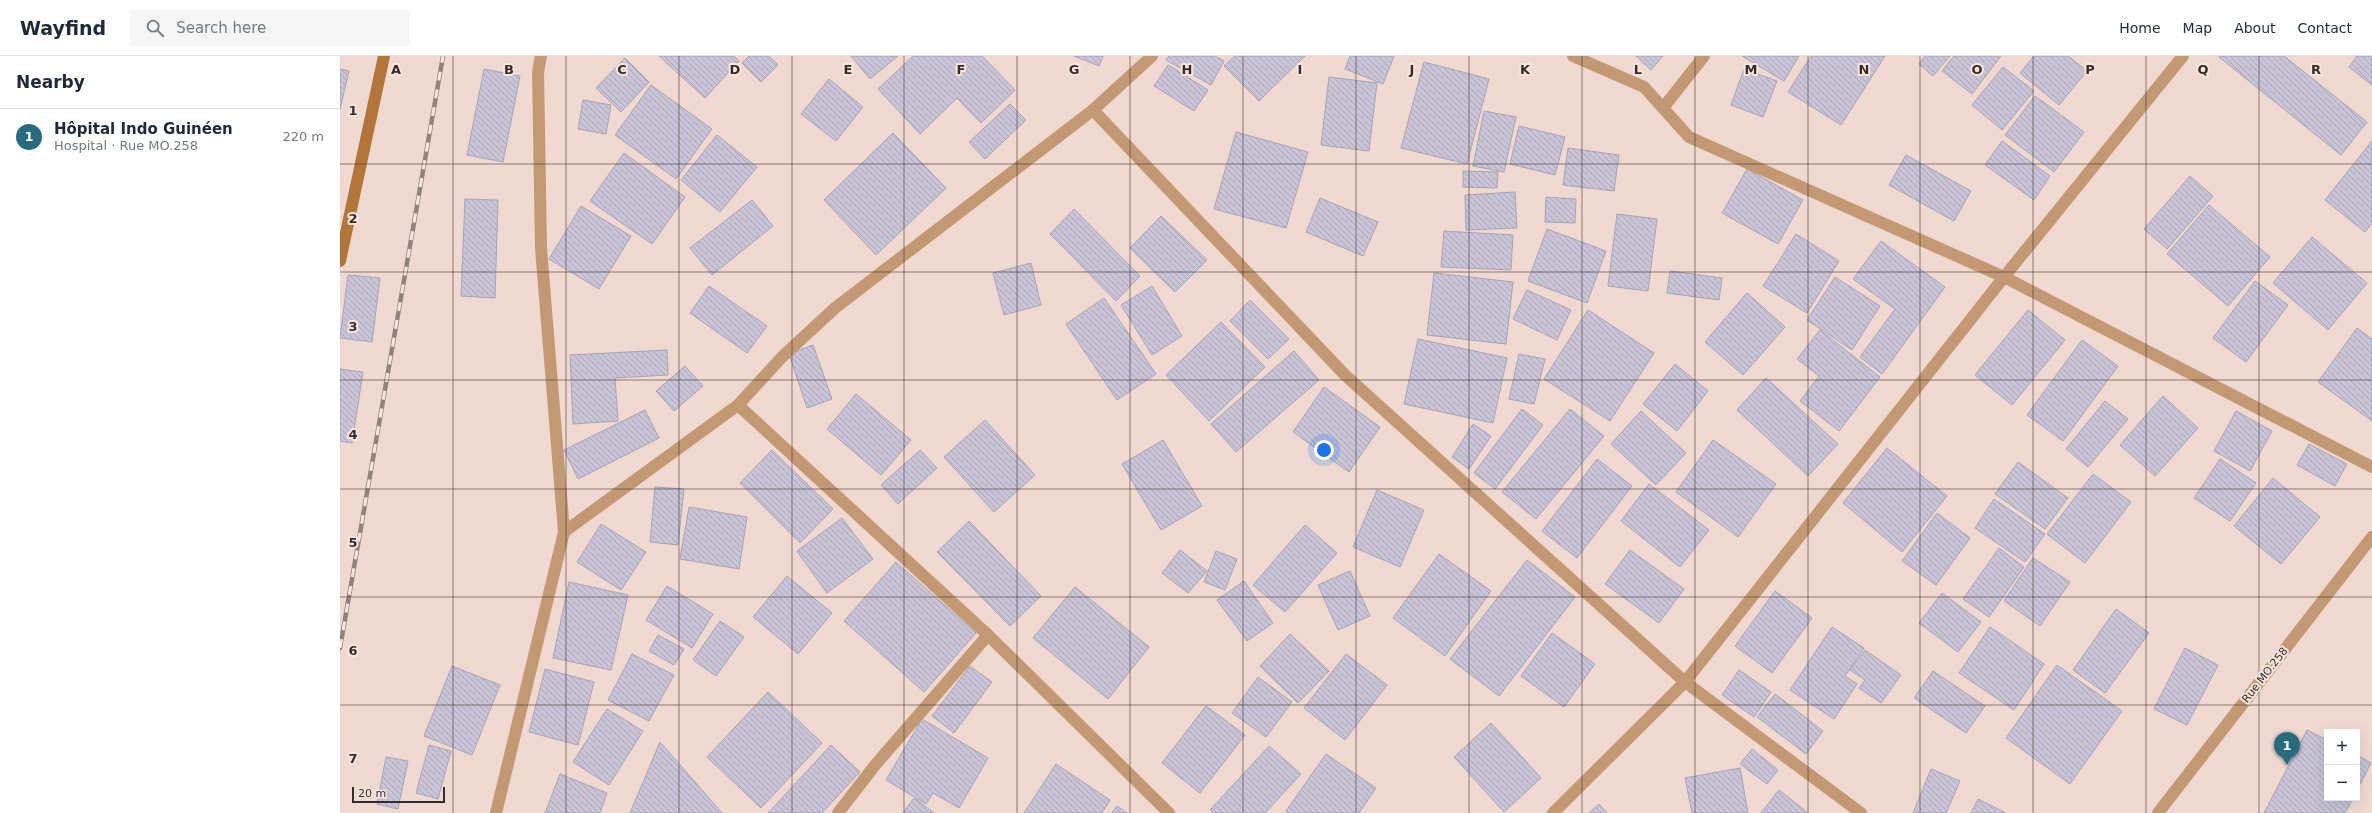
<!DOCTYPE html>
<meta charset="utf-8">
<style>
:root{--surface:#fff;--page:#f6f6f7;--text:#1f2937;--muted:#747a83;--line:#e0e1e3;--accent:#296b7e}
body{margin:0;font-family:"DejaVu Sans",sans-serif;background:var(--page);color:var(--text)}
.controls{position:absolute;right:12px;bottom:12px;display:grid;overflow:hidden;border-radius:0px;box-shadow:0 4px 16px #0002}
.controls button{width:36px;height:36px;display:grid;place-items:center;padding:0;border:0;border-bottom:1px solid var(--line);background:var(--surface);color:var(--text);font:20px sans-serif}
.scale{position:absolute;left:12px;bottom:10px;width:93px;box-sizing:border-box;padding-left:4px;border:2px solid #352c29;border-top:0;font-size:11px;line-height:14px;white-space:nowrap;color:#352c29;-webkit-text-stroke:3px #fde6dd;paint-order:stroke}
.you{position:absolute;left:984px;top:394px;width:14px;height:14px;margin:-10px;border:3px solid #fff;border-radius:50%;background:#1a73e8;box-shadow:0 0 0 6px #1a73e833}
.badge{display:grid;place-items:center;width:26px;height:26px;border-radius:50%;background:var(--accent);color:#fff;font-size:13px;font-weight:700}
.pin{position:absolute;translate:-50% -33px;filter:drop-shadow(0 1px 2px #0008)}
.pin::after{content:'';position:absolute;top:21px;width:14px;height:12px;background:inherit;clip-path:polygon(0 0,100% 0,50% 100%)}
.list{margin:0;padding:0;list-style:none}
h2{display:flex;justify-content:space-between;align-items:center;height:52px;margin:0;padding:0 16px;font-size:17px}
h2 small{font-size:13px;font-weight:400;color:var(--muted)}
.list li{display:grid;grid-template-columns:26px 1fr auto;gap:12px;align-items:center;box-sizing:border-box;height:56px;padding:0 16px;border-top:1px solid var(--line)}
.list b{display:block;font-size:15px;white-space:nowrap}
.list p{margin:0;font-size:13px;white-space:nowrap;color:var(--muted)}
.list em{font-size:13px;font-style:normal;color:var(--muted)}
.icon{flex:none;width:22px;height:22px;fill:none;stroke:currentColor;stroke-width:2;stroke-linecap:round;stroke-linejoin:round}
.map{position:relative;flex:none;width:2032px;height:757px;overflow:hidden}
header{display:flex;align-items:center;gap:24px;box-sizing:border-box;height:56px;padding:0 20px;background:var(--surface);border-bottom:1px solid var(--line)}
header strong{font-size:19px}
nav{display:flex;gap:22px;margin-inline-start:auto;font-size:14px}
.search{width:280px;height:36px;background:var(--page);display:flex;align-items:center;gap:10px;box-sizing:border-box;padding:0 14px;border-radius:0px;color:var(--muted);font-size:15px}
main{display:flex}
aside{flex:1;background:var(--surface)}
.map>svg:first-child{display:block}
</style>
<header>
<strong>Wayfind</strong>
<div class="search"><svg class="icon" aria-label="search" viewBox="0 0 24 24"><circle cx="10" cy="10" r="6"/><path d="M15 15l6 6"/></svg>Search here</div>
<nav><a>Home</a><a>Map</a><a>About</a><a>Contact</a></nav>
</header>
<main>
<aside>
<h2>Nearby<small></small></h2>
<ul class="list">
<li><span class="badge">1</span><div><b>Hôpital Indo Guinéen</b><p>Hospital · Rue MO.258</p></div><em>220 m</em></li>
</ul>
</aside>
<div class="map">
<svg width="2032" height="757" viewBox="0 0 2032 757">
<defs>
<pattern id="building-back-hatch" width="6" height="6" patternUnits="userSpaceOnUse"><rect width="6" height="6" fill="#c9c4d8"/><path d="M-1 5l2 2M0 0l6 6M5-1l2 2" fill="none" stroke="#ada9b9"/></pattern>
</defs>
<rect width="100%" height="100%" fill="#f0d9d0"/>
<!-- building -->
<g fill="url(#building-back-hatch)" stroke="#a7a3b6">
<path d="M 319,0 L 394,0 L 399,5 L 365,42 Z"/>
<path d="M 409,0 L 429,0 L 438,9 L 421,26 L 402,7 Z"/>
<path d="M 511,0 L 558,0 L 530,23 Z"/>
<path d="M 573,0 L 642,0 L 675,34 L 641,67 L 617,42 L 580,78 L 538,33 Z"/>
<path d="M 734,0 L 763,0 L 759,10 Z"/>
<path d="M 829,0 L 875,0 L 884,5 L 871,29 L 826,4 Z"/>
<path d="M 895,0 L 965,0 L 919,45 L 884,10 Z"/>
<path d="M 1010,0 L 1054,0 L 1043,28 L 1005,13 Z"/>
<path d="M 1296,0 L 1323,0 L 1311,14 Z"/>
<path d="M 1402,0 L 1459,0 L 1444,25 Z"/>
<path d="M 1471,0 L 1545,0 L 1501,69 L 1448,36 Z"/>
<path d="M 1585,0 L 1610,0 L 1593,20 L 1579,8 Z"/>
<path d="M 1614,0 L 1661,0 L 1632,38 L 1602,15 Z"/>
<path d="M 1694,0 L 1728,0 L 1747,15 L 1719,49 L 1680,17 Z"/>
<path d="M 1880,0 L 1944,0 L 2027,66 L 2001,99 L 1879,1 Z"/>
<path d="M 2017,0 L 2032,0 L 2032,29 L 2009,11 Z"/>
<path d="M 285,2 L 309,26 L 281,56 L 256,32 Z"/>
<path d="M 1084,6 L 1149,23 L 1127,108 L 1061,92 Z"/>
<path d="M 828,9 L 868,34 L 854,55 L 814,30 Z"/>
<path d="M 1663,11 L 1694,35 L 1662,74 L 1632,49 Z"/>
<path d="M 0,13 L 9,15 L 0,53 Z"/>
<path d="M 144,13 L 180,20 L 163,106 L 127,99 Z"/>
<path d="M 1404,13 L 1437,25 L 1423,61 L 1391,49 Z"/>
<path d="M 989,21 L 1037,27 L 1029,95 L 981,89 Z"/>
<path d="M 489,23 L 523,51 L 496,85 L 461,58 Z"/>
<path d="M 311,29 L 372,73 L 336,123 L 275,79 Z"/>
<path d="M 1695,40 L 1744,76 L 1714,116 L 1665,79 Z"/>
<path d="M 243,44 L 271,49 L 266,78 L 238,73 Z"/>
<path d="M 670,48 L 686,64 L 645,103 L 629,86 Z"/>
<path d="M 1144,55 L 1176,61 L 1164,116 L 1133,110 Z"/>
<path d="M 1179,70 L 1225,81 L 1215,119 L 1170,108 Z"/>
<path d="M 896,76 L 968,96 L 946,172 L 874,153 Z"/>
<path d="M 553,77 L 606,132 L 536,199 L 484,144 Z"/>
<path d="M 377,79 L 417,111 L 380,156 L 341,124 Z"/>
<path d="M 1662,85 L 1710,120 L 1694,144 L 1645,109 Z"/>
<path d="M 2032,85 L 2032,168 L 2025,176 L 1985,144 Z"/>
<path d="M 1228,92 L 1279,99 L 1274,135 L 1223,129 Z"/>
<path d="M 284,97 L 345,141 L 312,188 L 250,145 Z"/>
<path d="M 1566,99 L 1631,135 L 1614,165 L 1549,129 Z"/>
<path d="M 1407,113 L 1463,144 L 1438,188 L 1382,157 Z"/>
<path d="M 1123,115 L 1158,116 L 1157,132 L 1123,131 Z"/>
<path d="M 1850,120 L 1873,140 L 1827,193 L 1804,173 Z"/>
<path d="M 1175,136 L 1177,172 L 1126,174 L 1125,139 Z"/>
<path d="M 1206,141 L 1236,143 L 1235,167 L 1205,166 Z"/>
<path d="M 980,142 L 1038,166 L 1023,200 L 966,176 Z"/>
<path d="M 125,143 L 158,144 L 155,242 L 121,240 Z"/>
<path d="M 412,144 L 433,170 L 372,219 L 350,192 Z"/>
<path d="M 1869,149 L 1930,201 L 1888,250 L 1827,198 Z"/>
<path d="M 241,150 L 291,180 L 259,233 L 209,203 Z"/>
<path d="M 734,153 L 800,220 L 776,245 L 710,178 Z"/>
<path d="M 1277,158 L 1317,163 L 1308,235 L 1268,230 Z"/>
<path d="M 821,160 L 867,204 L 835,236 L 790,192 Z"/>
<path d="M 1207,173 L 1266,195 L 1247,247 L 1188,225 Z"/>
<path d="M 1104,175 L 1173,179 L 1171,214 L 1101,211 Z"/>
<path d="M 1456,178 L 1499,205 L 1467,257 L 1423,230 Z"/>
<path d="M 1972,181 L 2027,227 L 1988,274 L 1933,227 Z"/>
<path d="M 1541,185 L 1605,231 L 1542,318 L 1520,301 L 1555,253 L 1513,223 Z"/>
<path d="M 691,207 L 701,249 L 664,259 L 653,217 Z"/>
<path d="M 1330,215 L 1382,222 L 1379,244 L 1327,237 Z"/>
<path d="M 1094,217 L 1173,226 L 1166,288 L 1087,279 Z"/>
<path d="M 8,219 L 40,222 L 32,286 L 0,282 Z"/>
<path d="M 1495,221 L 1540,250 L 1512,294 L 1467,264 Z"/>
<path d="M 1915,225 L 1948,249 L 1906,306 L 1873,282 Z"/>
<path d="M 369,230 L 427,270 L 407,297 L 350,257 Z"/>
<path d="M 812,230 L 842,280 L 812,299 L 781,249 Z"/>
<path d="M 1187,234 L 1231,254 L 1217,284 L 1173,263 Z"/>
<path d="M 1407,237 L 1445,271 L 1403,319 L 1365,286 Z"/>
<path d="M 764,242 L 816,318 L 777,344 L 726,268 Z"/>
<path d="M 910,244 L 949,283 L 928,303 L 890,265 Z"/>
<path d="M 1248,254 L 1314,297 L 1270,365 L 1204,323 Z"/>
<path d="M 1688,254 L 1725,284 L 1672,349 L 1635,319 Z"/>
<path d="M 881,266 L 925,311 L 869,365 L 826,319 Z"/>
<path d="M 2017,272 L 2032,283 L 2032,365 L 1978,326 Z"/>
<path d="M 1480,274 L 1540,321 L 1499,375 L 1460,345 L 1479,320 L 1457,303 Z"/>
<path d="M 1078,283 L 1167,302 L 1153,367 L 1064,348 Z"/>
<path d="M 1742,284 L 1778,310 L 1723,385 L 1687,359 Z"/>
<path d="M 473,289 L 492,343 L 467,352 L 449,298 Z"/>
<path d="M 327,294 L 328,319 L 275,322 L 278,365 L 233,368 L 230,299 Z"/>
<path d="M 954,295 L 979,324 L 896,396 L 871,368 Z"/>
<path d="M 1179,298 L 1205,303 L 1194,348 L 1169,343 Z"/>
<path d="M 1335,308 L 1368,335 L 1337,375 L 1303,348 Z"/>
<path d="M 345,310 L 363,330 L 334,355 L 316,335 Z"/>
<path d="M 0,313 L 23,316 L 12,387 L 0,385 Z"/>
<path d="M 1426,322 L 1498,388 L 1468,420 L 1397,354 Z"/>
<path d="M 984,331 L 1040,371 L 1009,416 L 953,376 Z"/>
<path d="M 516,338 L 571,384 L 541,419 L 487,373 Z"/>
<path d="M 1823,340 L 1858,372 L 1815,420 L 1780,389 Z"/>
<path d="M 1765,345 L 1788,363 L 1748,411 L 1726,393 Z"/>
<path d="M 1182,353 L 1203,369 L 1155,433 L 1134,417 Z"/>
<path d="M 1230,353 L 1264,380 L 1196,463 L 1162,436 Z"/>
<path d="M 305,354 L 319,382 L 238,423 L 224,394 Z"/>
<path d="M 1301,355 L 1346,397 L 1316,429 L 1271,388 Z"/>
<path d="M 1896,355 L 1932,375 L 1910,415 L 1874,395 Z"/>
<path d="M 645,364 L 695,419 L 654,456 L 604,401 Z"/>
<path d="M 1133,368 L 1151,380 L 1129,413 L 1112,401 Z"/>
<path d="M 823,384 L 862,450 L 821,474 L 782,408 Z"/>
<path d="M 1373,384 L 1436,428 L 1398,481 L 1336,436 Z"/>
<path d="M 1969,388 L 2007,408 L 1995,430 L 1957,409 Z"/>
<path d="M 1547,392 L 1607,440 L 1562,496 L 1503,447 Z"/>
<path d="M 432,394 L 493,453 L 460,487 L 400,427 Z"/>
<path d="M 580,394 L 597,412 L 558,448 L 541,429 Z"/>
<path d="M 1257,403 L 1292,430 L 1237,502 L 1202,475 Z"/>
<path d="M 1880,403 L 1916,427 L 1890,465 L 1854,442 Z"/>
<path d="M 1678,406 L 1728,442 L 1705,473 L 1655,438 Z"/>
<path d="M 1753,418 L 1791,446 L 1745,507 L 1707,478 Z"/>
<path d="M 1933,422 L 1980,461 L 1941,508 L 1894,470 Z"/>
<path d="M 1309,428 L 1369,474 L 1340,511 L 1281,465 Z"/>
<path d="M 315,431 L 344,433 L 338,489 L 310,486 Z"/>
<path d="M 1037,434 L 1084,454 L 1060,511 L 1013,491 Z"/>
<path d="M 1654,443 L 1705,478 L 1685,506 L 1635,472 Z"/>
<path d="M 349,451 L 407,461 L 399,513 L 340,503 Z"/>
<path d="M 1597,457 L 1630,482 L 1596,529 L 1562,505 Z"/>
<path d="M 502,462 L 533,503 L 487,537 L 457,495 Z"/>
<path d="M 629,465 L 701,540 L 670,570 L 597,496 Z"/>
<path d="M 261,468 L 306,496 L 281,534 L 237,506 Z"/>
<path d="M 965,469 L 997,497 L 945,556 L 913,529 Z"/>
<path d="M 1659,492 L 1684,511 L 1649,561 L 1623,543 Z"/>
<path d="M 840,494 L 867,515 L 848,537 L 822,517 Z"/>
<path d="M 1290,494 L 1344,533 L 1319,567 L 1265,528 Z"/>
<path d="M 876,495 L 897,503 L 885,534 L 864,526 Z"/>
<path d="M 1099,498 L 1151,535 L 1105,600 L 1053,562 Z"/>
<path d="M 1693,502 L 1730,526 L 1700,570 L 1664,545 Z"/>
<path d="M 1187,504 L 1235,541 L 1159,640 L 1110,603 Z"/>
<path d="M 556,506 L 636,577 L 584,636 L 504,565 Z"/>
<path d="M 1010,515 L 1030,560 L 998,574 L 978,529 Z"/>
<path d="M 447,520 L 492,557 L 458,598 L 413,561 Z"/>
<path d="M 904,525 L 933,567 L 907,585 L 877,544 Z"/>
<path d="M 229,526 L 288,539 L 271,614 L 213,602 Z"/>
<path d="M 327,530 L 373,558 L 352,592 L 306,564 Z"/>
<path d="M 735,531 L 809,591 L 768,643 L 693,582 Z"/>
<path d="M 1435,535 L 1472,562 L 1432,617 L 1395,590 Z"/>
<path d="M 1602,537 L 1641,566 L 1618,596 L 1579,567 Z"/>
<path d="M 1776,553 L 1809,577 L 1765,637 L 1733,614 Z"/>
<path d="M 380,565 L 404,581 L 376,620 L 353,604 Z"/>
<path d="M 1492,571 L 1524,592 L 1505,620 L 1517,628 L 1494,663 L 1450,634 Z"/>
<path d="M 1650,571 L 1704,608 L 1674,654 L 1619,617 Z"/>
<path d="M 1212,577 L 1255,608 L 1224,651 L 1181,620 Z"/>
<path d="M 950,578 L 989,615 L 958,647 L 920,610 Z"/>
<path d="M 318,579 L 344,593 L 334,609 L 309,595 Z"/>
<path d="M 1845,592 L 1878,609 L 1847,669 L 1814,653 Z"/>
<path d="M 1525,594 L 1561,619 L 1541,647 L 1519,632 L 1525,624 L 1510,614 Z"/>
<path d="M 292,598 L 334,619 L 309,665 L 268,644 Z"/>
<path d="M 1006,598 L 1047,629 L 1005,684 L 964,652 Z"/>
<path d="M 1717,609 L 1782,655 L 1730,728 L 1666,682 Z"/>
<path d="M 112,610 L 160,629 L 132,699 L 84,680 Z"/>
<path d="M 630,610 L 652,626 L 614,677 L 592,660 Z"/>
<path d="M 205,613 L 254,626 L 238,689 L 189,676 Z"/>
<path d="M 1399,614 L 1431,636 L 1414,661 L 1382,639 Z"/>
<path d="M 1593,615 L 1645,650 L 1626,677 L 1574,642 Z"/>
<path d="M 918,621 L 952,646 L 926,681 L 892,657 Z"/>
<path d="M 428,636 L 482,687 L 421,752 L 367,701 Z"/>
<path d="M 1435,638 L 1483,675 L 1466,698 L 1417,661 Z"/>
<path d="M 866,650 L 905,679 L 860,737 L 822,707 Z"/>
<path d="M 267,653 L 303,675 L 269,729 L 233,706 Z"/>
<path d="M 582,663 L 648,702 L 619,752 L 593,737 L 586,748 L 546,724 Z"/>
<path d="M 1151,667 L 1201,722 L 1164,756 L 1114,701 Z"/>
<path d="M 1967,674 L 1987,684 L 1987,742 L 2013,742 L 2005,757 L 1924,757 Z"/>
<path d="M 320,686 L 382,757 L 290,757 Z"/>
<path d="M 89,689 L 111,695 L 98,743 L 76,737 Z"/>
<path d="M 491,689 L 520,716 L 482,757 L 428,757 Z"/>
<path d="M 929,690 L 961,718 L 925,757 L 873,757 L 870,754 Z"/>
<path d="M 1412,693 L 1438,714 L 1427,728 L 1400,708 Z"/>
<path d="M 986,698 L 1036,732 L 1019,757 L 948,757 L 946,755 Z"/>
<path d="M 2017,699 L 2031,707 L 2017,734 Z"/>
<path d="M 46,701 L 68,705 L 58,753 L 37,748 Z"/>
<path d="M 716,708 L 770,744 L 762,757 L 684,757 Z"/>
<path d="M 1400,712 L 1408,757 L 1352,757 L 1345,722 Z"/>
<path d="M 1591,713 L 1620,725 L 1606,757 L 1573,757 Z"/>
<path d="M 220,718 L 267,737 L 260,757 L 205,757 Z"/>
<path d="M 1439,734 L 1468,757 L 1421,757 Z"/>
<path d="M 574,742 L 594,757 L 563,757 Z"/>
<path d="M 1638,743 L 1666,757 L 1631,757 Z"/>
<path d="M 1259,748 L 1267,757 L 1249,757 Z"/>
<path d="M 777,750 L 787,757 L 772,757 Z"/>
</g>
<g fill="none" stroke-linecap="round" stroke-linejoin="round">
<!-- street -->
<g stroke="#c39974" stroke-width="12">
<path d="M 1233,0 L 1304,31 L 1349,81 L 1664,221 L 2032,411"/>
<path d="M 1323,52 L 1364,0"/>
<path d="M 753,54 L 1005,319 L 1345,626 L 1521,757"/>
<path d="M 398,349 L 648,579 L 829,757"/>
<path d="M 224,476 L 398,349 L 442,301 L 495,252 L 753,54 L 812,0"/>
<path d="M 156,757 L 224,476 L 201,192 L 198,16 L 201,0"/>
<path d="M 498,757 L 536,708 L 648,579"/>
<path d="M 1213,757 L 1345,626 L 1664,221 L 1843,0"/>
<path d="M 1818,757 L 2032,481"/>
</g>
<!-- secondary -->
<path stroke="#b3763a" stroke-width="12" d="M 0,205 L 44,0"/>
<defs>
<path id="rail" d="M 0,592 L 103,0"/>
</defs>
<!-- rail casing -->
<use href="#rail" stroke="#92827c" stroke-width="4.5"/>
<!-- rail -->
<use href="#rail" stroke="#fde6dd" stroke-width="3" stroke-dasharray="9" stroke-linecap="butt"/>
</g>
<!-- grid -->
<path fill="none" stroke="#352c29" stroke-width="1" stroke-opacity="0.55" d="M 113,0 L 113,757M 226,0 L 226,757M 339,0 L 339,757M 452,0 L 452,757M 564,0 L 564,757M 677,0 L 677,757M 790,0 L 790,757M 903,0 L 903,757M 1016,0 L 1016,757M 1129,0 L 1129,757M 1242,0 L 1242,757M 1355,0 L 1355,757M 1468,0 L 1468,757M 1580,0 L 1580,757M 1693,0 L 1693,757M 1806,0 L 1806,757M 1919,0 L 1919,757M 0,108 L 2032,108M 0,216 L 2032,216M 0,324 L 2032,324M 0,433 L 2032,433M 0,541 L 2032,541M 0,649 L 2032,649"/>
<g text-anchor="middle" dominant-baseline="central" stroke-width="4" stroke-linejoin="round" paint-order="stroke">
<!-- street labels -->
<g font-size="11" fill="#352c29" stroke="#fde6dd">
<text transform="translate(1925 619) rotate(-52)">Rue MO.258</text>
</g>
</g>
<g font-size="13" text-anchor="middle" font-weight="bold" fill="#352c29" stroke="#fde6dd" stroke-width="4" stroke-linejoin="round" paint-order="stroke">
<text x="56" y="18">A</text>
<text x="169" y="18">B</text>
<text x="282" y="18">C</text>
<text x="395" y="18">D</text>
<text x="508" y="18">E</text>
<text x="621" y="18">F</text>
<text x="734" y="18">G</text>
<text x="847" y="18">H</text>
<text x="960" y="18">I</text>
<text x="1072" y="18">J</text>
<text x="1185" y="18">K</text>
<text x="1298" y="18">L</text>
<text x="1411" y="18">M</text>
<text x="1524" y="18">N</text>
<text x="1637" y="18">O</text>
<text x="1750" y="18">P</text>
<text x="1863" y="18">Q</text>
<text x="1976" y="18">R</text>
<text x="13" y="59">1</text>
<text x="13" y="167">2</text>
<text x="13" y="275">3</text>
<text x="13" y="383">4</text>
<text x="13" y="491">5</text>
<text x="13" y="599">6</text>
<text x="13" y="707">7</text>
</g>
</svg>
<div class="controls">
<button>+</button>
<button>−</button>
</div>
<div class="scale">20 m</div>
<div class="you"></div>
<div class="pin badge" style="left:1947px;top:709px">1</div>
</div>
</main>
